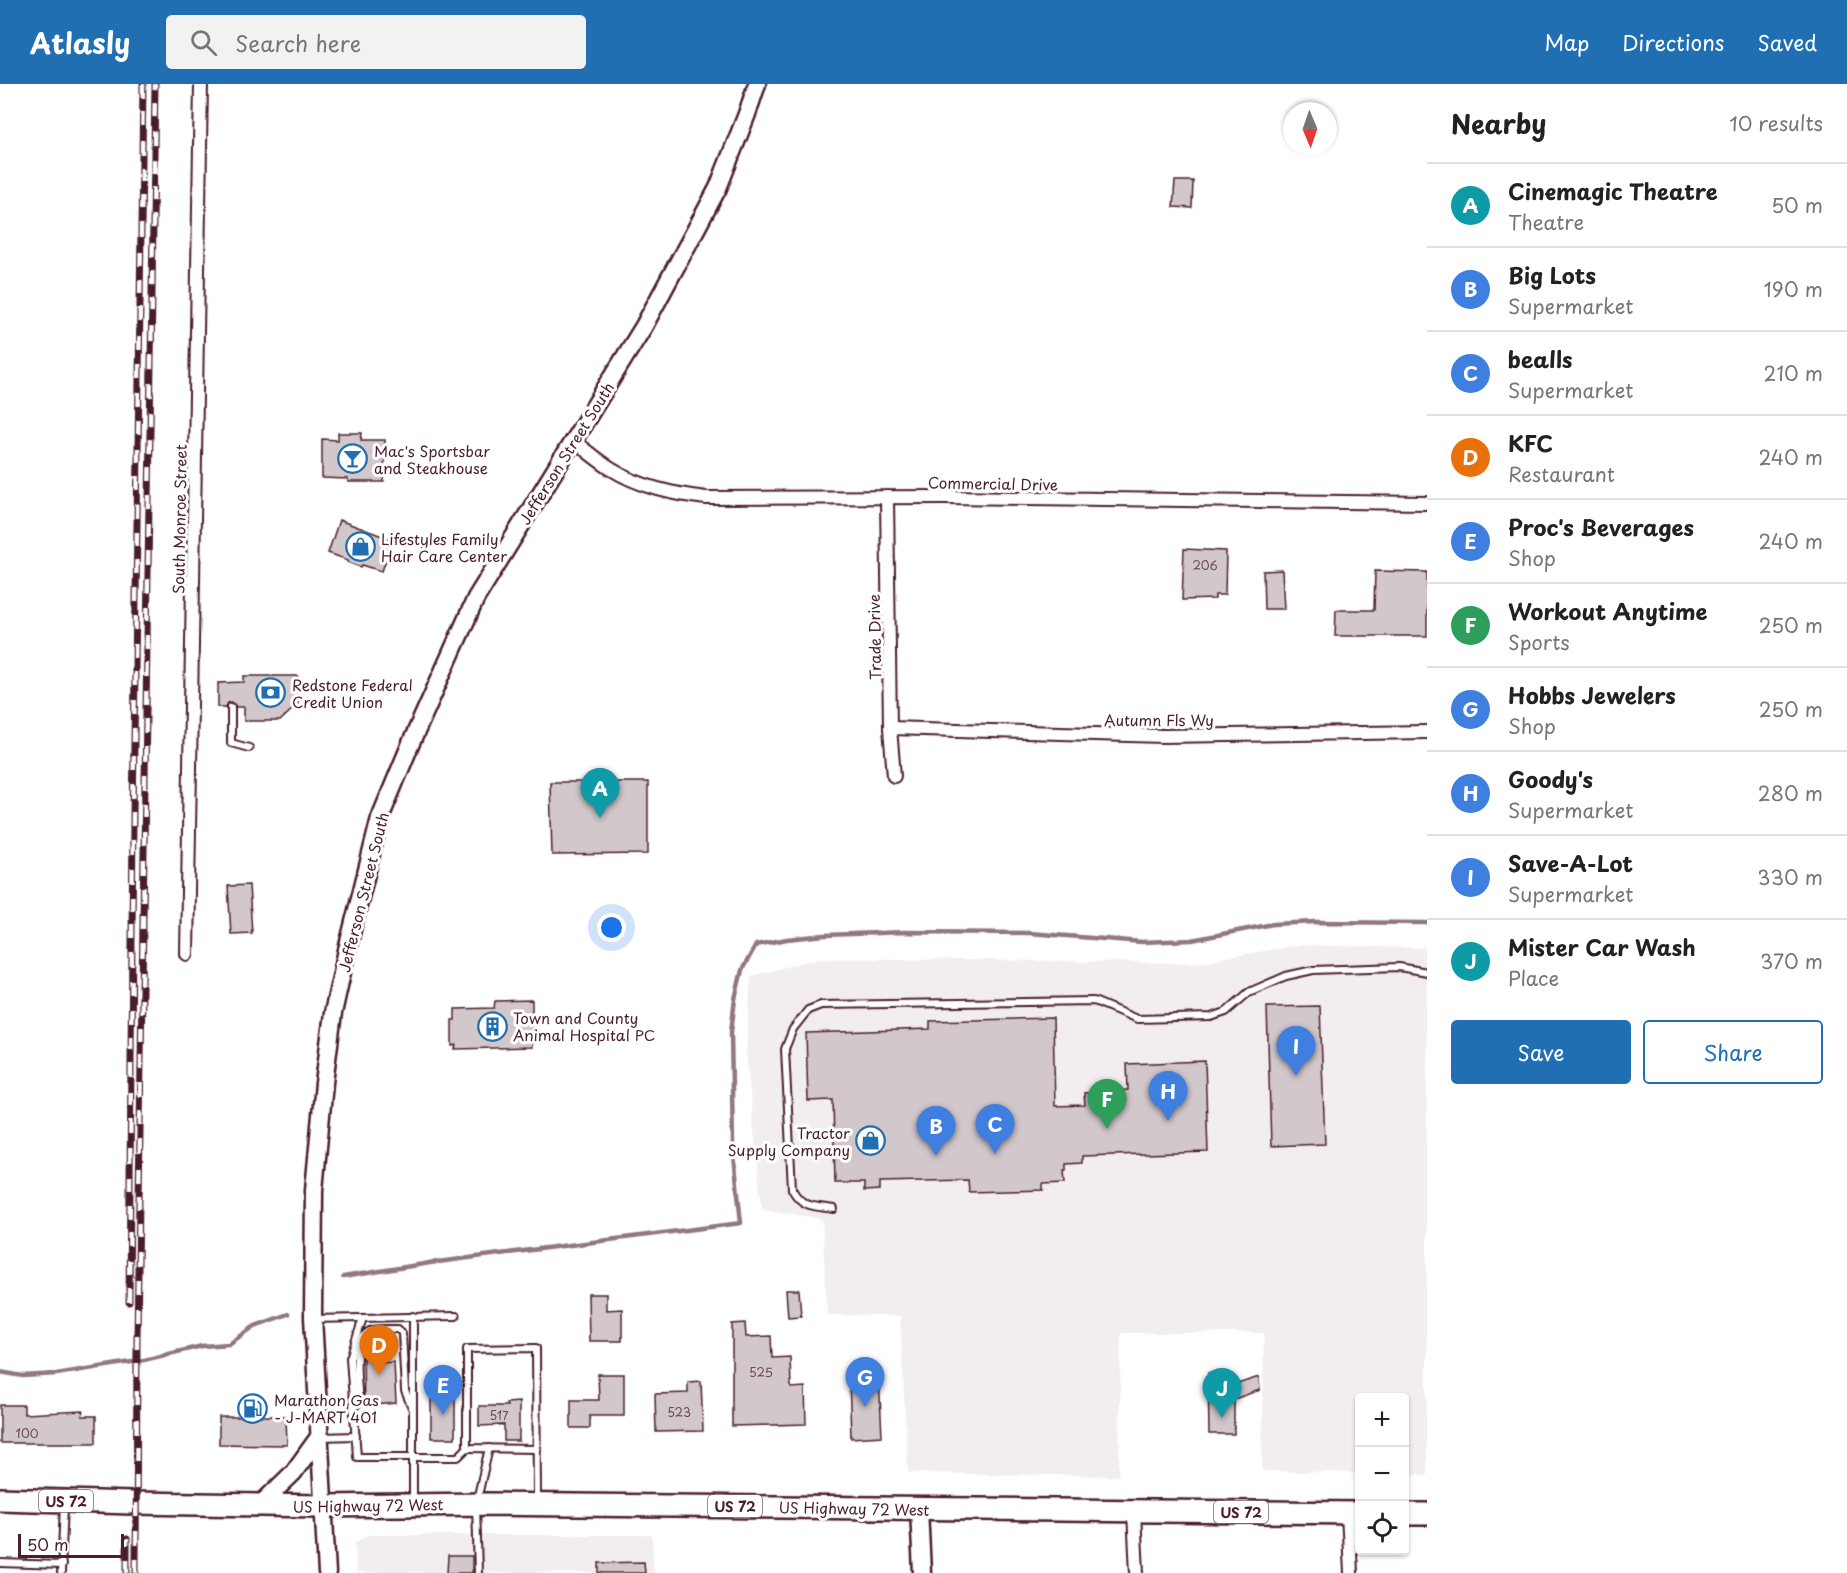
<!DOCTYPE html>
<meta charset="utf-8">
<style>
:root{--surface:#fff;--page:#f2f2f2;--text:#222;--muted:#767676;--line:#e0e0e0;--accent:#1f6fb2}
body{margin:0;font-family:"Playpen Sans",sans-serif;background:var(--page);color:var(--text)}
.controls{position:absolute;right:18px;bottom:18px;display:grid;overflow:hidden;border-radius:6px;box-shadow:0 2px 4px #0004}
.controls button{width:54px;height:54px;display:grid;place-items:center;padding:0;border:0;border-bottom:2px solid var(--line);background:var(--surface);color:var(--text);font:30px sans-serif}
.compass{position:absolute;left:1283px;top:18px;width:54px;height:54px;border-radius:50%;background:var(--surface);box-shadow:0 2px 4px #0004;rotate:178deg}
.scale{position:absolute;left:18px;bottom:15px;width:106px;box-sizing:border-box;padding-left:6px;border:3px solid #4a1f2b;border-top:0;font-size:16px;line-height:21px;white-space:nowrap;color:#4a1f2b;-webkit-text-stroke:4px #fff;paint-order:stroke}
.you{position:absolute;left:612px;top:844px;width:21px;height:21px;margin:-15px;border:4px solid #fff;border-radius:50%;background:#1a73e8;box-shadow:0 0 0 9px #1a73e833}
.badge{display:grid;place-items:center;width:39px;height:39px;border-radius:50%;background:var(--accent);color:#fff;font-size:20px;font-weight:700}
.pin{position:absolute;translate:-50% -50px;filter:drop-shadow(0 2px 3px #0008)}
.pin::after{content:'';position:absolute;top:32px;width:21px;height:18px;background:inherit;clip-path:polygon(0 0,100% 0,50% 100%)}
.list{margin:0;padding:0;list-style:none}
h2{display:flex;justify-content:space-between;align-items:center;height:78px;margin:0;padding:0 24px;font-size:26px}
h2 small{font-size:20px;font-weight:400;color:var(--muted)}
.list li{display:grid;grid-template-columns:39px 1fr auto;gap:18px;align-items:center;box-sizing:border-box;height:84px;padding:0 24px;border-top:2px solid var(--line)}
.list b{display:block;font-size:22px;white-space:nowrap}
.list p{margin:0;font-size:20px;white-space:nowrap;color:var(--muted)}
.list em{font-size:20px;font-style:normal;color:var(--muted)}
.actions{display:flex;gap:12px;padding:18px 24px}
.actions a{flex:1;padding:14px 0;border:2px solid var(--accent);border-radius:6px;text-align:center;font-size:21px;color:var(--accent)}
.actions .main{background:var(--accent);color:#fff}
.icon{flex:none;width:33px;height:33px;fill:none;stroke:currentColor;stroke-width:2;stroke-linecap:round;stroke-linejoin:round}
.map{position:relative;flex:none;width:1427px;height:1489px;overflow:hidden}
header{display:flex;align-items:center;gap:36px;box-sizing:border-box;height:84px;padding:0 30px;background:var(--accent);color:#fff}
header strong{font-size:28px}
nav{display:flex;gap:33px;margin-inline-start:auto;font-size:21px}
.search{width:420px;height:54px;background:var(--page);display:flex;align-items:center;gap:15px;box-sizing:border-box;padding:0 21px;border-radius:6px;color:var(--muted);font-size:22px}
main{display:flex}
aside{flex:1;background:var(--surface)}
.map>svg:first-child{display:block}
</style>
<header>
<strong>Atlasly</strong>
<div class="search"><svg class="icon" aria-label="search" viewBox="0 0 24 24"><circle cx="10" cy="10" r="6"/><path d="M15 15l6 6"/></svg>Search here</div>
<nav><a>Map</a><a>Directions</a><a>Saved</a></nav>
</header>
<main>
<div class="map">
<svg width="1427" height="1489" viewBox="0 0 1427 1489">
<rect width="100%" height="100%" fill="#fff"/>
<filter id="ink" filterUnits="userSpaceOnUse"><feTurbulence type="fractalNoise" baseFrequency=".0167" numOctaves="2"/><feDisplacementMap in="SourceGraphic" scale="12" xChannelSelector="R" yChannelSelector="G"/><feConvolveMatrix kernelMatrix="1 2 1 2 8 2 1 2 1" color-interpolation-filters="sRGB"/></filter>
<g filter="url(#ink)">
<!-- built -->
<g fill="#f2eeef">
<path d="M 1297,861 L 1427,864 L 1427,1391 L 1405,1390 L 1404,1314 L 1360,1314 L 1359,1389 L 1262,1387 L 1264,1249 L 1121,1249 L 1119,1392 L 908,1389 L 900,1232 L 827,1231 L 822,1135 L 762,1125 L 746,970 L 751,892 L 819,874 L 1194,879 Z"/>
<path d="M 367,1451 L 652,1451 L 654,1489 L 356,1489 L 355,1459 Z"/>
</g>
<g fill="none" stroke-linecap="round" stroke-linejoin="round">
<!-- stream -->
<g stroke="#91787e" stroke-width="4.5">
<path d="M 343,1193 L 430,1179 L 741,1139 L 733,1062 L 731,948 L 735,915 L 742,886 L 756,861 L 787,855 L 825,851 L 905,848 L 1029,849 L 1142,858 L 1192,856 L 1273,840 L 1316,838 L 1427,839"/>
<path d="M 0,1288 L 23,1292 L 56,1290 L 144,1276 L 202,1262 L 229,1260 L 255,1242 L 288,1230"/>
</g>
</g>
<!-- building -->
<g fill="#d2c7cb" stroke="#4a1f2b" stroke-width="1.5">
<path d="M 1175,97 L 1193,97 L 1192,124 L 1173,123 Z"/>
<path d="M 338,349 L 362,349 L 361,356 L 385,356 L 384,398 L 348,398 L 348,395 L 322,394 L 322,355 L 338,356 Z"/>
<path d="M 339,436 L 393,456 L 382,487 L 362,481 L 361,483 L 348,478 L 348,476 L 328,469 Z"/>
<path d="M 1184,465 L 1226,467 L 1225,511 L 1215,511 L 1215,515 L 1182,516 Z"/>
<path d="M 1282,486 L 1284,525 L 1264,525 L 1263,487 Z"/>
<path d="M 1375,487 L 1427,488 L 1427,552 L 1335,552 L 1336,526 L 1374,526 Z"/>
<path d="M 244,592 L 298,592 L 298,620 L 280,637 L 244,637 L 244,623 L 236,623 L 232,618 L 228,619 L 226,623 L 218,623 L 218,599 L 244,598 Z"/>
<path d="M 550,698 L 648,698 L 648,770 L 552,771 Z"/>
<path d="M 249,801 L 252,849 L 231,850 L 228,802 Z"/>
<path d="M 532,916 L 532,963 L 455,965 L 456,961 L 452,962 L 452,936 L 455,936 L 455,925 L 494,924 L 495,917 Z"/>
<path d="M 1320,922 L 1325,1060 L 1271,1062 L 1267,923 Z"/>
<path d="M 1053,934 L 1055,1022 L 1085,1021 L 1084,1009 L 1128,1006 L 1127,980 L 1205,977 L 1208,1068 L 1082,1072 L 1082,1079 L 1066,1080 L 1066,1086 L 1064,1086 L 1065,1099 L 1043,1100 L 1043,1106 L 969,1108 L 968,1096 L 880,1098 L 880,1106 L 864,1107 L 864,1099 L 835,1099 L 833,1016 L 808,1017 L 806,949 L 930,945 L 930,937 Z"/>
<path d="M 786,1206 L 799,1206 L 801,1232 L 788,1233 Z"/>
<path d="M 588,1210 L 606,1210 L 606,1226 L 622,1225 L 622,1257 L 589,1257 Z"/>
<path d="M 745,1239 L 746,1253 L 771,1252 L 772,1274 L 790,1273 L 791,1304 L 805,1303 L 806,1340 L 732,1342 L 732,1240 Z"/>
<path d="M 376,1270 L 376,1279 L 394,1278 L 396,1319 L 364,1322 L 363,1271 Z"/>
<path d="M 1208,1289 L 1225,1289 L 1225,1304 L 1259,1293 L 1260,1306 L 1234,1315 L 1234,1350 L 1209,1350 Z"/>
<path d="M 598,1290 L 624,1290 L 624,1332 L 590,1332 L 590,1344 L 571,1344 L 571,1316 L 599,1316 Z"/>
<path d="M 879,1293 L 882,1352 L 851,1354 L 849,1294 Z"/>
<path d="M 701,1297 L 703,1347 L 656,1348 L 655,1310 L 688,1309 L 688,1298 Z"/>
<rect x="431" y="1308" width="24" height="46"/>
<path d="M 245,1316 L 261,1316 L 261,1332 L 286,1332 L 287,1361 L 219,1360 L 219,1333 L 245,1333 Z"/>
<path d="M 519,1318 L 519,1357 L 504,1357 L 504,1341 L 479,1342 L 479,1322 L 507,1322 L 506,1319 Z"/>
<path d="M 0,1321 L 24,1321 L 24,1330 L 83,1327 L 82,1332 L 96,1332 L 96,1359 L 0,1359 Z"/>
<path d="M 448,1472 L 472,1472 L 472,1489 L 447,1489 Z"/>
<path d="M 644,1478 L 645,1489 L 599,1489 L 599,1479 Z"/>
</g>
<g fill="none" stroke-linecap="round" stroke-linejoin="round">
<defs>
<g id="lane">
<path d="M 231,623 L 231,659 L 249,664"/>
<path d="M 834,1125 C 814,1122 802,1124 792,1105 L 785,965 L 793,945 L 808,926 L 821,921 L 1094,917 L 1137,935 L 1211,933 L 1226,928 L 1249,908 L 1286,892 L 1313,886 L 1399,883 L 1427,888"/>
<path d="M 363,1234 L 350,1274 L 357,1373 L 458,1373 L 467,1364 L 467,1265 L 536,1264 L 537,1416"/>
<path d="M 313,1235 L 456,1232"/>
<path d="M 353,1324 L 359,1318 C 358,1300 350,1257 370,1247 C 378,1244 390,1245 398,1245 L 402,1249 L 405,1307 L 413,1326"/>
<path d="M 320,1353 L 356,1352"/>
<path d="M 467,1364 L 537,1365"/>
<path d="M 413,1417 L 413,1232"/>
<path d="M 0,1479 L 62,1481"/>
<path d="M 61,1489 L 64,1421"/>
<path d="M 478,1489 L 476,1420 L 489,1364"/>
</g>
<g id="street">
<path d="M 573,357 C 586,366 598,377 611,385 C 640,403 673,410 706,414 L 945,413 L 1427,419"/>
<path d="M 887,413 L 890,644 L 894,692"/>
<path d="M 890,644 L 1163,652 L 1427,648"/>
<path d="M 187,870 L 201,0"/>
<path d="M 1134,1428 L 1137,1489"/>
<path d="M 1348,1429 L 1351,1489"/>
</g>
<g id="secondary">
<path d="M 260,1421 L 293,1389 L 319,1353"/>
<path d="M 919,1424 L 922,1489"/>
<path d="M 327,1489 L 313,1233 L 314,1106 L 324,999 L 333,929 L 347,866 L 380,734 L 411,659 L 476,514 L 644,242 L 718,104 L 747,30 L 757,0"/>
</g>
<g id="highway">
<path d="M 0,1415 L 132,1419 L 322,1422 L 485,1420 L 1360,1429"/>
<path d="M 1404,1430 L 1427,1430"/>
</g>
</defs>
<!-- lane casing -->
<use href="#lane" stroke="#4a1f2b" stroke-width="10"/>
<!-- street casing -->
<use href="#street" stroke="#4a1f2b" stroke-width="16"/>
<!-- secondary casing -->
<use href="#secondary" stroke="#4a1f2b" stroke-width="21"/>
<!-- highway casing -->
<use href="#highway" stroke="#4a1f2b" stroke-width="26"/>
<!-- lane -->
<use href="#lane" stroke="#fff" stroke-width="6"/>
<!-- street -->
<use href="#street" stroke="#fff" stroke-width="12"/>
<!-- secondary -->
<use href="#secondary" stroke="#fff" stroke-width="16"/>
<!-- highway -->
<use href="#highway" stroke="#fff" stroke-width="21"/>
<defs>
<g id="rail">
<path d="M 129,1218 L 133,734 L 143,0"/>
<path d="M 127,1489 L 127,1455"/>
<path d="M 136,1489 L 137,1255 L 155,0"/>
</g>
</defs>
<!-- rail casing -->
<use href="#rail" stroke="#4a1f2b" stroke-width="7"/>
<!-- rail -->
<use href="#rail" stroke="#fff" stroke-width="4.5" stroke-dasharray="14" stroke-linecap="butt"/>
</g>
</g>
<!-- icons -->
<defs>
<symbol id="bar-ring" viewBox="-11 -11 22 22"><circle r="9.5" fill="#fff" stroke="#1f6fb2" stroke-width="1.5"/><path d="M-6-5H6L.8 .8V4.5H3.5V6h-7V4.5H-.8V.8Z" fill="#1f6fb2"/></symbol>
<symbol id="shop-ring" viewBox="-11 -11 22 22"><circle r="9.5" fill="#fff" stroke="#1f6fb2" stroke-width="1.5"/><path d="M-5-2.5h2.3a2.7 3.5 0 0 1 5.4 0H5L5.5 6h-11ZM-1.5-2.5h3a1.5 2.3 0 0 0-3 0Z" fill="#1f6fb2"/></symbol>
<symbol id="bank-ring" viewBox="-11 -11 22 22"><circle r="9.5" fill="#fff" stroke="#1f6fb2" stroke-width="1.5"/><path d="M-6-4H6V4H-6ZM0-2.3a2.3 2.3 0 1 0 0 4.6a2.3 2.3 0 1 0 0-4.6Z" fill="#1f6fb2"/></symbol>
<symbol id="building-ring" viewBox="-11 -11 22 22"><circle r="9.5" fill="#fff" stroke="#1f6fb2" stroke-width="1.5"/><path d="M-4-6H4V6H1V3H-1V6H-4ZM-2.5-4.3h1.7v1.8h-1.7ZM.8-4.3h1.7v1.8H.8ZM-2.5-1h1.7V.8h-1.7ZM.8-1h1.7V.8H.8Z" fill="#1f6fb2"/></symbol>
<symbol id="fuel-ring" viewBox="-11 -11 22 22"><circle r="9.5" fill="#fff" stroke="#1f6fb2" stroke-width="1.5"/><path d="M-5.5-6h7V0h2V4h1.3V-2.5L3-4.5l.8-.8L6-3V5H2.5V1h-1V6h-7ZM-4.2-4.7v3.2H.2V-4.7Z" fill="#1f6fb2"/></symbol>
</defs>
<g fill-rule="evenodd">
<use href="#bar-ring" x="336" y="358" width="33" height="33"/>
<use href="#shop-ring" x="344" y="446" width="33" height="33"/>
<use href="#bank-ring" x="254" y="592" width="33" height="33"/>
<use href="#building-ring" x="476" y="926" width="33" height="33"/>
<use href="#shop-ring" x="854" y="1040" width="33" height="33"/>
<use href="#fuel-ring" x="236" y="1308" width="33" height="33"/>
</g>
<g text-anchor="middle" dominant-baseline="central" stroke-width="6" stroke-linejoin="round" paint-order="stroke">
<!-- number labels -->
<g font-size="12" fill="#6c4953">
<text x="1205" y="481">206</text>
<text x="761" y="1288">525</text>
<text x="679" y="1328">523</text>
<text x="499" y="1331">517</text>
<text x="27" y="1349">100</text>
</g>
<!-- shield labels -->
<g fill="#fff" stroke="#80626b" stroke-width="1.5">
<rect x="39" y="1406" width="54" height="22" rx="4.5"/>
<rect x="708" y="1411" width="54" height="22" rx="4.5"/>
<rect x="1214" y="1417" width="54" height="22" rx="4.5"/>
</g>
<g font-size="14" font-weight="bold" fill="#4a1f2b">
<text x="66" y="1417">US 72</text>
<text x="735" y="1422">US 72</text>
<text x="1241" y="1428">US 72</text>
</g>
<!-- poi labels -->
<g font-size="15" fill="#4a1f2b" stroke="#fff" text-anchor="start">
<text x="374" y="366">Mac's Sportsbar<tspan x="374" dy="17">and Steakhouse</tspan></text>
<text x="381" y="454">Lifestyles Family<tspan x="381" dy="17">Hair Care Center</tspan></text>
<text x="292" y="600">Redstone Federal<tspan x="292" dy="17">Credit Union</tspan></text>
<text x="513" y="933">Town and County<tspan x="513" dy="17">Animal Hospital PC</tspan></text>
<text x="850" y="1048" text-anchor="end">Tractor<tspan x="850" dy="17">Supply Company</tspan></text>
<text x="274" y="1315">Marathon Gas<tspan x="274" dy="17">- J-MART 401</tspan></text>
</g>
<!-- street labels -->
<g font-size="15" fill="#4a1f2b" stroke="#fff">
<text transform="translate(566 369) rotate(-58)">Jefferson Street South</text>
<text transform="translate(993 399) rotate(1)">Commercial Drive</text>
<text transform="translate(179 435) rotate(-89)">South Monroe Street</text>
<text transform="translate(874 553) rotate(-91)">Trade Drive</text>
<text x="1159" y="635">Autumn Fls Wy</text>
<text transform="translate(363 808) rotate(-76)">Jefferson Street South</text>
<text transform="translate(368 1421) rotate(-1)">US Highway 72 West</text>
<text transform="translate(854 1424) rotate(1)">US Highway 72 West</text>
</g>
</g>
</svg>
<div class="controls">
<button>+</button>
<button>−</button>
<button><svg class="icon" aria-label="locate" viewBox="0 0 24 24"><circle cx="12" cy="12" r="6"/><path d="M12 2v4M12 18v4M2 12h4M18 12h4"/></svg></button>
</div>
<svg class="compass" viewBox="-18 -18 36 36"><path d="M0-13l5 13h-10z" fill="#e53935"/><path d="M0 13l5-13h-10z" fill="#767676"/></svg>
<div class="scale">50 m</div>
<div class="you"></div>
<div class="pin badge" style="left:600px;top:734px;background:#0f9aa8">A</div>
<div class="pin badge" style="left:936px;top:1072px;background:#3f7fe0">B</div>
<div class="pin badge" style="left:995px;top:1070px;background:#3f7fe0">C</div>
<div class="pin badge" style="left:379px;top:1291px;background:#e8710a">D</div>
<div class="pin badge" style="left:443px;top:1331px;background:#3f7fe0">E</div>
<div class="pin badge" style="left:1107px;top:1045px;background:#2e9e5b">F</div>
<div class="pin badge" style="left:865px;top:1323px;background:#3f7fe0">G</div>
<div class="pin badge" style="left:1168px;top:1037px;background:#3f7fe0">H</div>
<div class="pin badge" style="left:1296px;top:992px;background:#3f7fe0">I</div>
<div class="pin badge" style="left:1222px;top:1334px;background:#0f9aa8">J</div>
</div>
<aside>
<h2>Nearby<small>10 results</small></h2>
<ul class="list">
<li><span class="badge" style="background:#0f9aa8">A</span><div><b>Cinemagic Theatre</b><p>Theatre</p></div><em>50 m</em></li>
<li><span class="badge" style="background:#3f7fe0">B</span><div><b>Big Lots</b><p>Supermarket</p></div><em>190 m</em></li>
<li><span class="badge" style="background:#3f7fe0">C</span><div><b>bealls</b><p>Supermarket</p></div><em>210 m</em></li>
<li><span class="badge" style="background:#e8710a">D</span><div><b>KFC</b><p>Restaurant</p></div><em>240 m</em></li>
<li><span class="badge" style="background:#3f7fe0">E</span><div><b>Proc's Beverages</b><p>Shop</p></div><em>240 m</em></li>
<li><span class="badge" style="background:#2e9e5b">F</span><div><b>Workout Anytime</b><p>Sports</p></div><em>250 m</em></li>
<li><span class="badge" style="background:#3f7fe0">G</span><div><b>Hobbs Jewelers</b><p>Shop</p></div><em>250 m</em></li>
<li><span class="badge" style="background:#3f7fe0">H</span><div><b>Goody's</b><p>Supermarket</p></div><em>280 m</em></li>
<li><span class="badge" style="background:#3f7fe0">I</span><div><b>Save-A-Lot</b><p>Supermarket</p></div><em>330 m</em></li>
<li><span class="badge" style="background:#0f9aa8">J</span><div><b>Mister Car Wash</b><p>Place</p></div><em>370 m</em></li>
</ul>
<div class="actions"><a class="main">Save</a><a>Share</a></div>
</aside>
</main>
